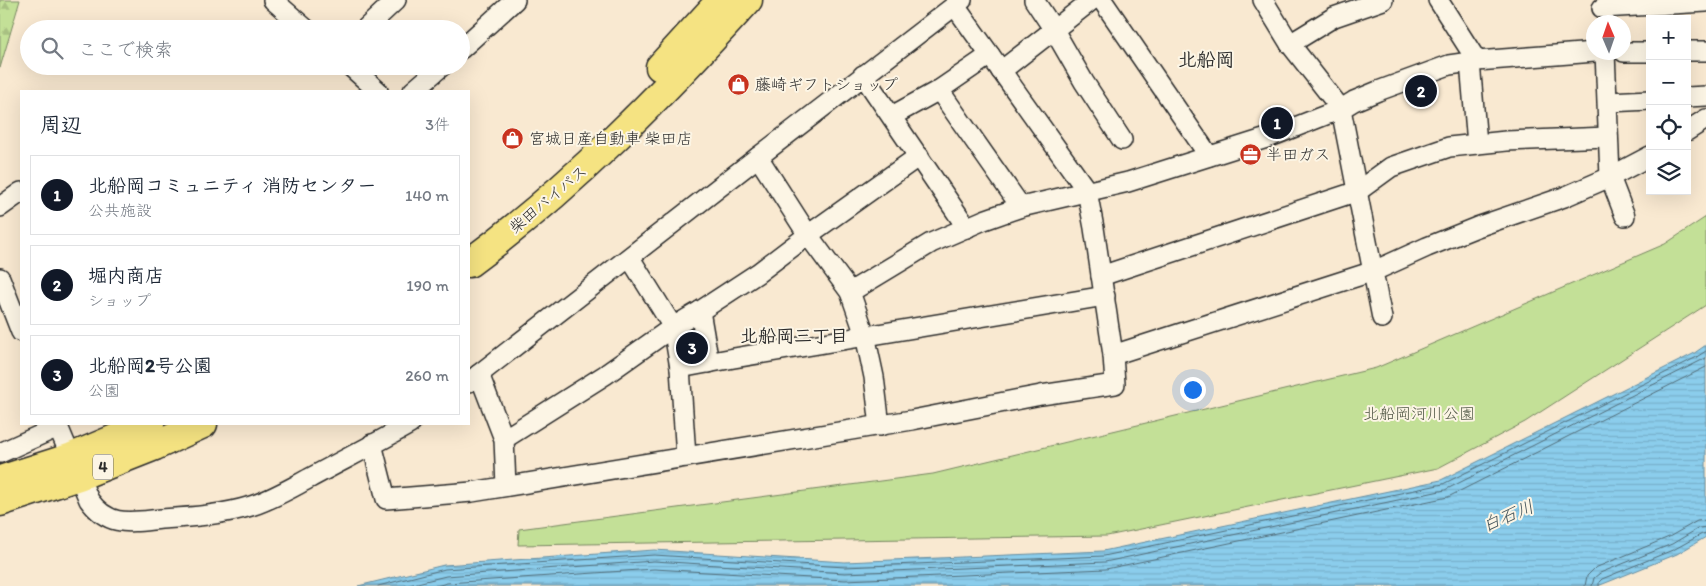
<!DOCTYPE html>
<html lang="ja">
<meta charset="utf-8">
<style>
:root{--surface:#fff;--page:#f2f2f3;--text:#1f2937;--muted:#747a83;--line:#e0e1e3;--accent:#111827}
body{margin:0;font-family:Itim,"Klee One",sans-serif;background:var(--page);color:var(--text)}
.controls{position:absolute;right:15px;top:15px;display:grid;overflow:hidden;border-radius:0px;box-shadow:0 5px 20px #0002}
.controls button{width:45px;height:45px;display:grid;place-items:center;padding:0;border:0;border-bottom:1px solid var(--line);background:var(--surface);color:var(--text);font:25px sans-serif}
.compass{position:absolute;left:1586px;top:15px;width:45px;height:45px;border-radius:50%;background:var(--surface);box-shadow:0 5px 20px #0002;rotate:358deg}
.you{position:absolute;left:1192px;top:389px;width:18px;height:18px;margin:-12px;border:4px solid #fff;border-radius:50%;background:#1a73e8;box-shadow:0 0 0 8px #1a73e833}
.badge{display:grid;place-items:center;width:32px;height:32px;border-radius:50%;background:var(--accent);color:#fff;font-size:16px;font-weight:700}
.pin{position:absolute;translate:-50% -50%;border:2px solid #fff;box-shadow:0 1px 5px #0006}
.list{margin:0;padding:0;list-style:none}
h2{display:flex;justify-content:space-between;align-items:center;height:65px;margin:0;padding:0 20px;font-size:21px}
h2 small{font-size:16px;font-weight:400;color:var(--muted)}
.list li{display:grid;grid-template-columns:32px 1fr auto;gap:15px;align-items:center;box-sizing:border-box;height:80px;margin:0 10px 10px;padding:0 10px;border:1px solid var(--line);border-radius:0px}
.list b{display:block;font-size:19px;white-space:nowrap}
.list p{margin:0;font-size:16px;white-space:nowrap;color:var(--muted)}
.list em{font-size:16px;font-style:normal;color:var(--muted)}
.icon{flex:none;width:28px;height:28px;fill:none;stroke:currentColor;stroke-width:2;stroke-linecap:round;stroke-linejoin:round}
.map{position:relative;flex:none;width:1706px;height:586px;overflow:hidden}
.search{position:absolute;background:var(--surface);box-shadow:0 5px 20px #0002;left:20px;top:20px;width:450px;height:55px;display:flex;align-items:center;gap:12px;box-sizing:border-box;padding:0 18px;border-radius:28px;color:var(--muted);font-size:19px}
.panel{position:absolute;background:var(--surface);box-shadow:0 5px 20px #0002;left:20px;top:90px;width:450px;height:335px;border-radius:0px}
.map>svg:first-child{display:block}
</style>
<div class="map">
<svg width="1706" height="586" viewBox="0 0 1706 586">
<defs>
<pattern id="forest-firs" width="22" height="20" patternUnits="userSpaceOnUse" patternTransform="scale(1.25)"><rect width="22" height="20" fill="#c3e097"/><path d="M5 1l3.5 6h-7zM16 11l3.5 6h-7z" fill="#a8c082"/></pattern>
<pattern id="water-rules" width="6" height="5" patternUnits="userSpaceOnUse" patternTransform="scale(1.25)"><rect width="6" height="5" fill="#8bcdec"/><path d="M0 2.5h6" fill="none" stroke="#78b0cb"/></pattern>
</defs>
<rect width="100%" height="100%" fill="#f9e9d1"/>
<filter id="ink" filterUnits="userSpaceOnUse"><feTurbulence type="fractalNoise" baseFrequency=".02" numOctaves="2"/><feDisplacementMap in="SourceGraphic" scale="10" xChannelSelector="R" yChannelSelector="G"/><feConvolveMatrix kernelMatrix="1 2 1 2 8 2 1 2 1" color-interpolation-filters="sRGB"/></filter>
<g filter="url(#ink)">
<!-- green -->
<g fill="#c3e097" stroke="#778661">
<path d="M 1706,217 L 1706,305 L 1525,422 L 1438,468 L 1107,536 L 518,545 L 519,529 L 933,474 L 1376,368 L 1665,244 Z"/>
<path d="M 698,326 L 706,360 L 685,364 L 679,337 Z"/>
</g>
<!-- forest -->
<path fill="url(#forest-firs)" stroke="#778661" d="M 0,0 L 20,0 L 0,68 Z"/>
<!-- water -->
<path fill="url(#water-rules)" stroke="#658c9f" d="M 1706,345 L 1706,537 L 1677,554 L 1598,586 L 358,586 L 444,565 L 654,550 L 845,562 L 1103,551 L 1441,480 L 1693,354 Z"/>
<g fill="none" stroke-linecap="round" stroke-linejoin="round">
<!-- shore -->
<g stroke="#516c78" stroke-width="1">
<path d="M 378,586 L 445,569 L 654,555 L 845,567 L 1104,556 L 1443,484 L 1695,358 L 1706,351"/>
<path d="M 405,586 L 446,576 L 654,561 L 845,573 L 1105,562 L 1445,490 L 1706,358"/>
<path d="M 436,586 L 447,583 L 654,569 L 845,580 L 1106,569 L 1448,497 L 1706,367"/>
<path d="M 1585,586 L 1587,576 L 1595,568 L 1669,537 L 1697,521 L 1706,520"/>
<path d="M 1592,586 L 1594,578 L 1600,573 L 1672,544 L 1699,528 L 1706,527"/>
<path d="M 1599,586 L 1599,582 L 1602,579 L 1675,549 L 1702,534 L 1706,533"/>
</g>
<defs>
<g id="minor">
<path d="M 273,0 L 306,29"/>
<path d="M 1034,0 L 1054,30 L 1084,82 L 1122,140"/>
<path d="M 1102,0 L 1209,156"/>
<path d="M 1263,0 L 1290,44 L 1341,109 L 1382,318"/>
<path d="M 1438,0 L 1477,61"/>
<path d="M 955,6 L 1087,191 L 1094,228 L 1113,355 L 1374,271 L 1427,247 L 1477,227 L 1564,197 L 1610,177 L 1650,156"/>
<path d="M 1602,8 L 1706,2"/>
<path d="M 365,29 L 396,0"/>
<path d="M 1290,44 L 1334,17 L 1383,0"/>
<path d="M 461,49 L 515,0"/>
<path d="M 1687,51 L 1706,51"/>
<path d="M 1605,52 L 1610,177 L 1625,216"/>
<path d="M 1624,52 L 1650,52"/>
<path d="M 1470,62 L 1477,144"/>
<path d="M 350,66 L 378,91"/>
<path d="M 1001,71 L 1092,0"/>
<path d="M 863,75 L 967,228"/>
<path d="M 939,90 L 1021,207"/>
<path d="M 413,91 L 442,66"/>
<path d="M 1687,97 L 1706,96"/>
<path d="M 1608,102 L 1650,100"/>
<path d="M 892,116 L 939,90 L 990,55"/>
<path d="M 1687,131 L 1706,119"/>
<path d="M 758,157 L 808,235 L 850,292 L 865,335 L 874,377 L 880,426"/>
<path d="M 0,207 L 21,192"/>
<path d="M 630,258 L 673,327 L 680,368 L 686,457"/>
<path d="M 1101,276 L 1358,191 L 1391,167 L 1449,147 L 1506,141 L 1608,137"/>
<path d="M 0,278 L 21,332"/>
<path d="M 850,292 L 931,243 L 984,220 L 1021,207 L 1128,182 L 1270,137 L 1341,109 L 1354,101 L 1378,91 L 1449,65 L 1477,61 L 1595,52"/>
<path d="M 700,311 L 709,363"/>
<path d="M 680,368 L 734,358 L 1105,296"/>
<path d="M 479,374 L 504,439 L 605,375 L 673,327 L 700,311 L 758,273 L 808,235 L 919,156"/>
<path d="M 469,382 L 758,157 L 962,0"/>
<path d="M 57,424 L 89,500 C 109,528 131,522 161,519 C 191,517 222,515 251,506 C 271,500 291,488 310,478 C 343,460 377,443 410,424"/>
<path d="M 504,439 L 506,486"/>
<path d="M 372,444 L 386,499 L 472,492 L 912,420 L 1041,395 L 1115,384 L 1113,355"/>
<path d="M 0,453 L 58,427"/>
</g>
<g id="highway">
<path d="M 660,67 L 721,0"/>
<path d="M 469,263 C 572,187 662,95 748,0"/>
<path d="M 0,480 L 72,457 L 150,424"/>
<path d="M 0,502 L 79,476 L 155,446 L 203,424"/>
</g>
</defs>
<!-- minor casing -->
<use href="#minor" stroke="#2b2b2b" stroke-width="22"/>
<!-- highway casing -->
<use href="#highway" stroke="#2b2b2b" stroke-width="31"/>
<!-- minor -->
<use href="#minor" stroke="#fcf5e5" stroke-width="19"/>
<!-- highway -->
<use href="#highway" stroke="#f5e382" stroke-width="28"/>
</g>
</g>
<!-- icons -->
<defs>
<symbol id="shop-disc" viewBox="-11 -11 22 22"><circle r="9.5" fill="#c8321e" stroke="#fcf5e5"/><path d="M-5-2.5h2.3a2.7 3.5 0 0 1 5.4 0H5L5.5 6h-11ZM-1.5-2.5h3a1.5 2.3 0 0 0-3 0Z" fill="#fff"/></symbol>
<symbol id="office-disc" viewBox="-11 -11 22 22"><circle r="9.5" fill="#c8321e" stroke="#fcf5e5"/><path d="M-6-3h4V-5.5h4V-3h4V5H-6ZM-1-4.5V-3h2v-1.5ZM-6 0V1H6V0Z" fill="#fff"/></symbol>
</defs>
<g fill-rule="evenodd">
<use href="#shop-disc" x="726" y="72" width="25" height="25"/>
<use href="#shop-disc" x="500" y="126" width="25" height="25"/>
<use href="#office-disc" x="1238" y="142" width="25" height="25"/>
</g>
<g text-anchor="middle" dominant-baseline="central" stroke-width="4" stroke-linejoin="round" paint-order="stroke">
<!-- shield labels -->
<rect fill="#fcf5e5" stroke="#6a6863" stroke-width="1" x="93" y="454.5" width="20" height="25" rx="4"/>
<g font-size="15" font-weight="bold" fill="#2b2b2b">
<text x="103" y="467">4</text>
</g>
<!-- poi labels -->
<g font-size="16" fill="#2b2b2b" stroke="#fcf5e5" text-anchor="start">
<text x="755" y="84">藤崎ギフトショップ</text>
<text x="529" y="138">宮城日産自動車 柴田店</text>
<text x="1266" y="154">半田ガス</text>
</g>
<!-- street labels -->
<g font-size="16" fill="#2b2b2b" stroke="#fcf5e5">
<text transform="translate(548 199) rotate(-40)">柴田バイパス</text>
</g>
<!-- park labels -->
<g font-size="16" fill="#515846" stroke="#fcf5e5">
<text x="1419" y="413">北船岡河川公園</text>
</g>
<!-- neighbourhood labels -->
<g font-size="18" font-weight="bold" fill="#2b2b2b" stroke="#fcf5e5">
<text x="794" y="336">北船岡三丁目</text>
</g>
<!-- water labels -->
<g font-size="18" font-style="italic" fill="#43545b" stroke="#fcf5e5">
<text transform="translate(1508 516) rotate(-23)">白石川</text>
</g>
<!-- quarter labels -->
<g font-size="19" font-weight="bold" fill="#2b2b2b" stroke="#fcf5e5">
<text x="1206" y="59">北船岡</text>
</g>
</g>
</svg>
<div class="controls">
<button>+</button>
<button>−</button>
<button><svg class="icon" aria-label="locate" viewBox="0 0 24 24"><circle cx="12" cy="12" r="6"/><path d="M12 2v4M12 18v4M2 12h4M18 12h4"/></svg></button>
<button><svg class="icon" aria-label="layers" viewBox="0 0 24 24"><path d="M12 4l9 5-9 5-9-5zM3 14l9 5 9-5"/></svg></button>
</div>
<svg class="compass" viewBox="-18 -18 36 36"><path d="M0-13l5 13h-10z" fill="#e53935"/><path d="M0 13l5-13h-10z" fill="#747a83"/></svg>
<div class="you"></div>
<div class="pin badge" style="left:1277px;top:123px">1</div>
<div class="pin badge" style="left:1421px;top:91px">2</div>
<div class="pin badge" style="left:692px;top:348px">3</div>
<div class="search"><svg class="icon" aria-label="search" viewBox="0 0 24 24"><circle cx="10" cy="10" r="6"/><path d="M15 15l6 6"/></svg>ここで検索</div>
<section class="panel">
<h2>周辺<small>3件</small></h2>
<ul class="list">
<li><span class="badge">1</span><div><b>北船岡コミュニティ 消防センター</b><p>公共施設</p></div><em>140 m</em></li>
<li><span class="badge">2</span><div><b>堀内商店</b><p>ショップ</p></div><em>190 m</em></li>
<li><span class="badge">3</span><div><b>北船岡2号公園</b><p>公園</p></div><em>260 m</em></li>
</ul>
</section>
</div>
